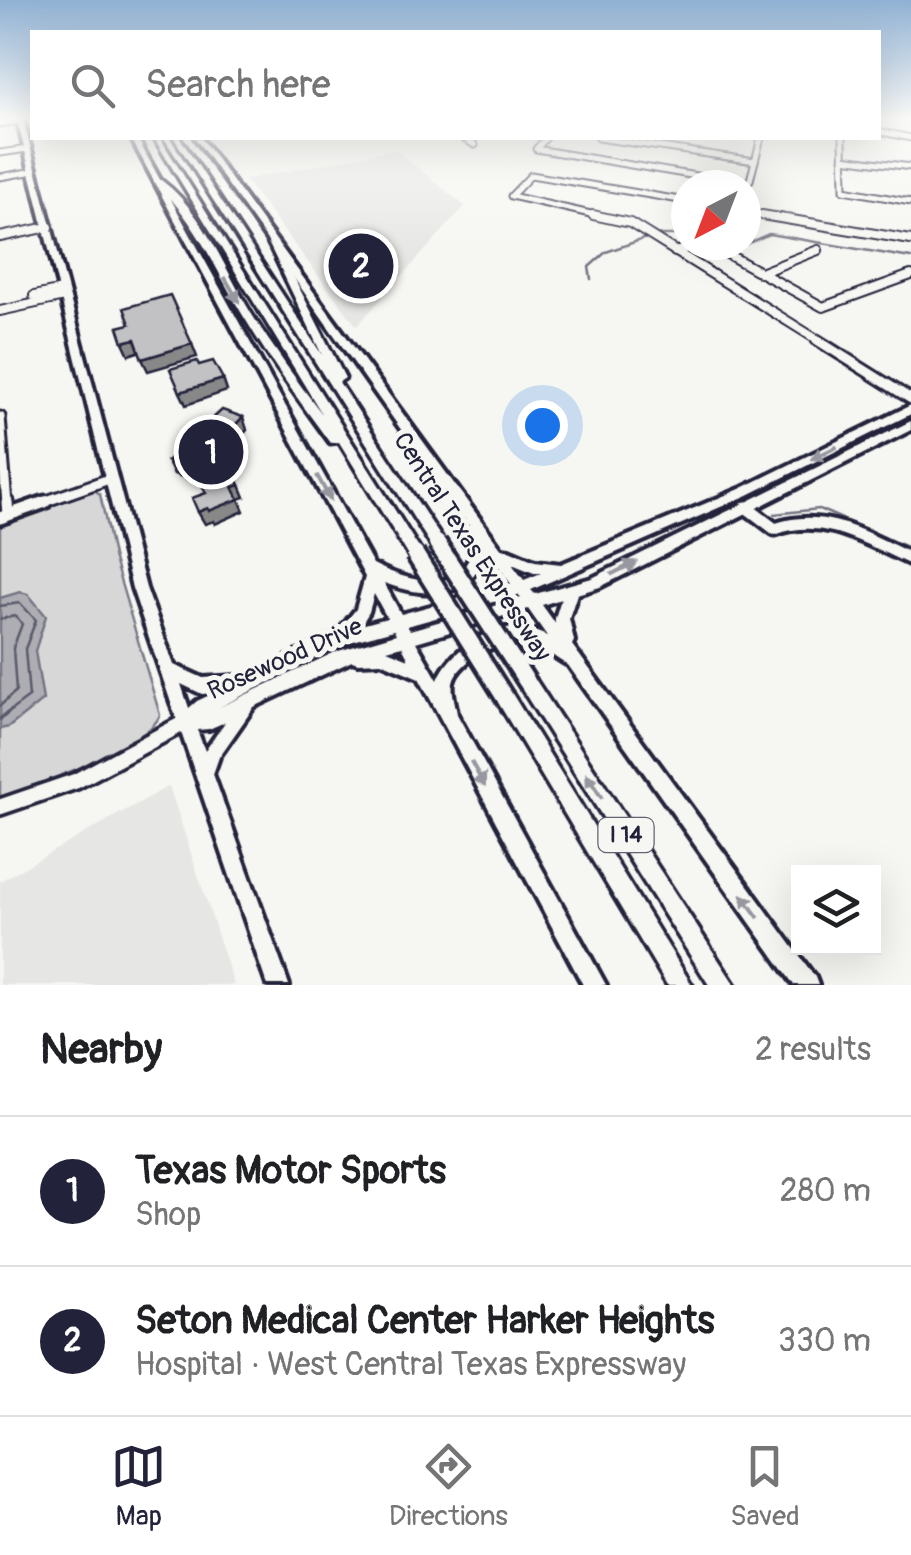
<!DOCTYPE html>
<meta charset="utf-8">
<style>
:root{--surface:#fff;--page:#f2f2f2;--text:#202124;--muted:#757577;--line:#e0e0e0;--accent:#22223b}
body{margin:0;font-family:Pangolin,sans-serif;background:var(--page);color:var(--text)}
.controls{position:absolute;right:30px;bottom:30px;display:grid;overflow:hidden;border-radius:0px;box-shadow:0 10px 40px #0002}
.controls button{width:90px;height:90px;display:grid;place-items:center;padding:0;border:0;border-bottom:2px solid var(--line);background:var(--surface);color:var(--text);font:50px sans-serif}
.compass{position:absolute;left:671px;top:170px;width:90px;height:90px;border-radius:50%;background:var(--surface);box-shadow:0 10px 40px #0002;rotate:222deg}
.you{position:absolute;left:542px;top:425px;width:35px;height:35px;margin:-25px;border:8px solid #fff;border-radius:50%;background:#1a73e8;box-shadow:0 0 0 15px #1a73e833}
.badge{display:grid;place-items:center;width:65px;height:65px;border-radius:50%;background:var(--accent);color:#fff;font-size:32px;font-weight:700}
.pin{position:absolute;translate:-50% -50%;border:5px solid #fff;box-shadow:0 2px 10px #0006}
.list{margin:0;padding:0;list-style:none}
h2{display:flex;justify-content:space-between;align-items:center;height:130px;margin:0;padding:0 40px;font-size:42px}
h2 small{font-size:32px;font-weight:400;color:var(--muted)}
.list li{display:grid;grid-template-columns:65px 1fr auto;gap:30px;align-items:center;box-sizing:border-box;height:150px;padding:0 40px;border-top:2px solid var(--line)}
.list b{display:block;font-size:38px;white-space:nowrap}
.list p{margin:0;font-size:32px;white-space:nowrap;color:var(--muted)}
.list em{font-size:32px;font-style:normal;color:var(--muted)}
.icon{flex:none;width:55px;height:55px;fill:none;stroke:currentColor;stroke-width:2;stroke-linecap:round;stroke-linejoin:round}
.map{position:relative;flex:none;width:911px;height:985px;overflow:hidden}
.search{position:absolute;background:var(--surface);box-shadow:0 10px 40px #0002;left:30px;right:30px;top:30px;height:110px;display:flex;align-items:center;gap:25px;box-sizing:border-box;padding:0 35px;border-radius:0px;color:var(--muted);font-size:38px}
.sheet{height:430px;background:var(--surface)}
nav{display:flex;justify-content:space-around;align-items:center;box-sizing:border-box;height:140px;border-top:2px solid var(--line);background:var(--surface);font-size:28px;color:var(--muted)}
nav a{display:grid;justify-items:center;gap:5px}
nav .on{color:var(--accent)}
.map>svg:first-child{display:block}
</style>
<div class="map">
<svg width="911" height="985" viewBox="0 0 911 985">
<rect width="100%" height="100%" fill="#f6f6f2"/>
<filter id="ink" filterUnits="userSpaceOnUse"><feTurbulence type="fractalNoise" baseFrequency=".01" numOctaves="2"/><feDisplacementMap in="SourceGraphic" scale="20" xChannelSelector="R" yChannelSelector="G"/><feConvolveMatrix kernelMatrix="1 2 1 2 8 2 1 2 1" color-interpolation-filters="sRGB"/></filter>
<g filter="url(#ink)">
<!-- built -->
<g fill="#e6e6e4">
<path d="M 394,149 L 465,206 L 357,326 L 245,180 Z"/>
<path d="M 169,786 L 234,985 L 0,985 L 0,881 Z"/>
</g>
<!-- green -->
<path fill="#d7d7d7" stroke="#7c7c89" stroke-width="2.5" d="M 94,490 L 100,494 L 113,556 L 160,715 C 148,747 34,786 0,798 L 0,525 Z"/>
<!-- water -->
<path fill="#adadb3" stroke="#757583" stroke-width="2.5" d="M 20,592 L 28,594 L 46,616 L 35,651 L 43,700 L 9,727 L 0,729 L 0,598 Z"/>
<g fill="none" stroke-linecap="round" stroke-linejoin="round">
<!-- shore-far1 -->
<g stroke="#5a5a6b" stroke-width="2.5">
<path d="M 0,606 L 20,603 L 36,620 L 25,649 L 29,697 L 6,714"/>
<path d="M 0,619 L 16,616 L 22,624 L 13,648 L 16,691 L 0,706"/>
</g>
<!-- shore -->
<path stroke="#5a5a6b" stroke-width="4" d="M 0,719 L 9,712"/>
<!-- stream -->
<g stroke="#757583" stroke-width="2.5">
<path d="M 657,235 L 686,235"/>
<path d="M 746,244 L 769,234 L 911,258"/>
<path d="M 591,279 L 589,267 L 606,252 L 646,238"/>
<path d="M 774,514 L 819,509 L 911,549"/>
</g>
<defs>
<g id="minor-far4">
<path d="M 0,124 L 20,121"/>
<path d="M 878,131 L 911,138"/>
<path d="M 463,138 L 475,145"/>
<path d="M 546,138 L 536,149 L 744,184 L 750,180 L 761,138"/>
<path d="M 598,138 L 755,161"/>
<path d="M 843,138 L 844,190 L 911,202"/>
<path d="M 0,153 L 28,149"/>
<path d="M 843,158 L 911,167"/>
<path d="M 0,177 L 34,171"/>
<path d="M 746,212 L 776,217"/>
<path d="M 604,217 L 511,196 L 531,175 L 686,201"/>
</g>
<g id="minor-far3">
<path d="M 593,215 L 630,223 L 821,342"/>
<path d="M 762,215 L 911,240"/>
<path d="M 0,237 L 49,227"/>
<path d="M 711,245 L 823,307 L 911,275"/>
<path d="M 675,252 L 696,245"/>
<path d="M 760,273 L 818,250"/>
<path d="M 34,296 L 62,290"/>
<path d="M 0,311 L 64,297"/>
</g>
<g id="minor-far2">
<path d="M 817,340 L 911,399"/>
<path d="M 0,417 L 7,504"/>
<path d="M 38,504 L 109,479"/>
</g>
<g id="minor-far1">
<path d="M 7,502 L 8,515"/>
<path d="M 746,507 L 775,529 C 825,511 866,539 911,559"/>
<path d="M 0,518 L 45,502"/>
</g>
<path id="minor" d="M 0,807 L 76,781 L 186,722"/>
<path id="major" d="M 17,119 L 23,119 L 146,588 L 174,665 L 203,678 L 239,676 L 244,678 L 338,632 L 356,609 L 365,577 L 131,138 L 137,138 L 373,564 C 401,578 454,598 470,556 C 473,549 473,540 474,533 L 195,138 L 201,138 L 502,549 L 509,550 L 535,561 L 561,564 L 740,489 L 911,405 L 911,414 L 748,495 L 531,590 L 535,594 L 592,578 L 911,421 L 911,430 L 600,587 L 577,594 L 569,618 L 574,641 L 572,645 L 815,977 L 818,985 L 794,985 L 568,665 C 554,658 542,645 526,642 C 504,637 458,660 453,683 C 451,692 456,705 457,714 L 606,985 L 583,985 L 419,678 L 381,662 L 358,663 L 352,661 L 254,707 L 219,757 L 213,774 L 289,985 L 267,985 L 132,588 ZM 486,549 L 511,584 L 401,614 L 384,583 C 426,598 472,602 486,549 ZM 512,564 L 534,573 L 541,573 L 524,580 ZM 374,594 L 387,618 L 361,625 L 369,612 ZM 518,595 L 521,598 L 410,630 L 407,626 ZM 561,599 L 555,618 L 555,623 L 542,605 ZM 528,609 L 547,636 C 537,632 527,627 516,627 C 484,628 449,652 438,680 L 416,642 ZM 394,630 L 396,634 L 335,652 L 218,708 L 346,643 ZM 402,646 L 409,659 L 387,650 ZM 181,684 L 202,694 L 214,693 L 197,701 L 189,708 ZM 225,722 L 205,751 L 197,730 L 209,729 Z"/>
<g id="highway">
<path d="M 154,138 L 160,138 L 420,550 L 422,554 L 420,558 L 415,560 L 410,558 L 339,442 L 330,443 C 301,403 272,364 247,322 C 217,274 197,220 154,182 L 161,180 C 204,212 224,268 251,313 C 273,348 297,381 322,414 Z"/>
<path d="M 174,138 L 180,138 L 322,355 L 266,238 L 270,235 L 274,238 L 345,378 L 339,382 L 442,539 L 444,543 L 442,547 L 437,549 L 432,547 Z"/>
<path d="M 529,677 L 535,679 L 735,985 L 709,985 L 523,691 L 520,685 L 523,679 Z"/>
<path d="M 505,689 L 511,692 L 692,985 L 667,985 L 499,704 L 496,698 L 499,692 Z"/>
</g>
</defs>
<!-- minor-far4 casing -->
<use href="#minor-far4" stroke="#22223b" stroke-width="9"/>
<!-- minor-far3 casing -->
<use href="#minor-far3" stroke="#22223b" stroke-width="12"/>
<!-- minor-far2 casing -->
<use href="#minor-far2" stroke="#22223b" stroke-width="15"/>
<!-- minor-far1 casing -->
<use href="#minor-far1" stroke="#22223b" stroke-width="19"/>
<!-- minor casing -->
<use href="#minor" stroke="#22223b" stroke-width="22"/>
<!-- major casing -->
<use href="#major" stroke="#22223b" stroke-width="8"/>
<!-- highway casing -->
<use href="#highway" stroke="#22223b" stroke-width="7"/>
<!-- minor-far4 -->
<use href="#minor-far4" stroke="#f6f6f2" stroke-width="5"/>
<!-- minor-far3 -->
<use href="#minor-far3" stroke="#f6f6f2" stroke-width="8"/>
<!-- minor-far2 -->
<use href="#minor-far2" stroke="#f6f6f2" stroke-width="9"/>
<!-- minor-far1 -->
<use href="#minor-far1" stroke="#f6f6f2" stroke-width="11"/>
<!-- minor -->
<use href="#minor" stroke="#f6f6f2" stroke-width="15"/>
<!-- major -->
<use href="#major" fill="#f6f6f2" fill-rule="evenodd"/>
<!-- highway -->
<use href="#highway" fill="#f6f6f2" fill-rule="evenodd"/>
<defs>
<g id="highway-bridge">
<path d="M 437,543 L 529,685"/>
<path d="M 415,554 L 505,698"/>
</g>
</defs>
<!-- highway-bridge casing -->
<use href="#highway-bridge" stroke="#22223b" stroke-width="24" stroke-linecap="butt"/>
<!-- highway-bridge -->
<use href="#highway-bridge" stroke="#f6f6f2" stroke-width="16"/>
</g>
<!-- wall -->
<path fill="#a7a7a9" stroke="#22223b" stroke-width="2.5" d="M 247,430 L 196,482 L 174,474 L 167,461 Z"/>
<!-- shaded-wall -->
<g fill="#888889" stroke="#22223b" stroke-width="2.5">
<path d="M 135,339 L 141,351 L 129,355 L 123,342 Z"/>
<path d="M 192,344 L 197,357 L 148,371 L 142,359 Z"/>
<path d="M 223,379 L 227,391 L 186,405 L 180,392 Z"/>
<path d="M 243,417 L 247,430 L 196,482 L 190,470 Z"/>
<path d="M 240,485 L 245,497 L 239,499 L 244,511 L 215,524 L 214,521 L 205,524 L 198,512 L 208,508 L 233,487 Z"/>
</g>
<!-- building -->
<g fill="#c2c2c4" stroke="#22223b" stroke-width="2.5">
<path d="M 170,295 L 192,344 L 142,359 L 135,339 L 123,342 L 118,327 L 130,324 L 124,308 Z"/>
<path d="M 197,361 L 199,365 L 213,361 L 223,379 L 180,392 L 170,369 Z"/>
<path d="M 222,410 L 243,417 L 190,470 L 167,461 Z"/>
<path d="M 234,472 L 240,485 L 233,487 L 239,499 L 209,511 L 208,508 L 198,512 L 192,498 L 206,493 L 202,485 Z"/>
</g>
<!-- one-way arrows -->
<defs><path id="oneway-solid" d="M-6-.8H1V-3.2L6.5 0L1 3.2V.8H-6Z" transform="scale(2.5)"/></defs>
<g fill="#9797a0">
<use href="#oneway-solid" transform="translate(232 290) rotate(60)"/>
<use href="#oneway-solid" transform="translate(824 453) rotate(154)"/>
<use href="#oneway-solid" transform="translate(324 488) rotate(61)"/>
<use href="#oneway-solid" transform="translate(624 568) rotate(-27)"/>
<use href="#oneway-solid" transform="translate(478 774) rotate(61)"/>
<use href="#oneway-solid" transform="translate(594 786) rotate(-123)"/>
<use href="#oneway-solid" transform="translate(750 906) rotate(-126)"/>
</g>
</g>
<!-- sky -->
<linearGradient id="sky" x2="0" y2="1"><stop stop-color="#90b1d3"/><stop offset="0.46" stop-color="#fbfbf9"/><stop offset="1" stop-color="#fbfbf9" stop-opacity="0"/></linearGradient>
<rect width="911" height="257" fill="url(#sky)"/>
<g text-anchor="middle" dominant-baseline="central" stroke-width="10" stroke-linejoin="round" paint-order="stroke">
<!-- shield labels -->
<rect fill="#f6f6f2" stroke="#626272" stroke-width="2.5" x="598.5" y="818" width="55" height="34" rx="8"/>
<g font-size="22" font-weight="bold" fill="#22223b">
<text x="626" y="835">I 14</text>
</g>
<!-- street labels -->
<g font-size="25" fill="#22223b" stroke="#f6f6f2">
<text transform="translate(472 547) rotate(57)">Central Texas Expressway</text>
<text transform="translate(285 659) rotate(-24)">Rosewood Drive</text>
</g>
</g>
</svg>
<div class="controls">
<button><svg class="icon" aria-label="layers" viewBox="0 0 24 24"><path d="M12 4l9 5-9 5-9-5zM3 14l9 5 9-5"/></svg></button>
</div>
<svg class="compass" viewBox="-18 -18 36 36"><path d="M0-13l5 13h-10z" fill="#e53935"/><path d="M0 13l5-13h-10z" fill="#757577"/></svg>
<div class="you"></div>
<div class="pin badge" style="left:211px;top:452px">1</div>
<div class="pin badge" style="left:361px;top:266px">2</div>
<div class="search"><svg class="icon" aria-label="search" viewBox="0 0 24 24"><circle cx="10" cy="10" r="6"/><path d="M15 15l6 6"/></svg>Search here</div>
</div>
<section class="sheet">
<h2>Nearby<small>2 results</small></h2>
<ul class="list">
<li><span class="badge">1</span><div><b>Texas Motor Sports</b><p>Shop</p></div><em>280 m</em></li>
<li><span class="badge">2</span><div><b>Seton Medical Center Harker Heights</b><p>Hospital · West Central Texas Expressway</p></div><em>330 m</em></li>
</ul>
</section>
<nav>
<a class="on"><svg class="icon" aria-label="map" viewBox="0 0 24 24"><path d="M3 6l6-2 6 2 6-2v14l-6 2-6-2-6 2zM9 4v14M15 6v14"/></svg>Map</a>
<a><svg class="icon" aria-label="directions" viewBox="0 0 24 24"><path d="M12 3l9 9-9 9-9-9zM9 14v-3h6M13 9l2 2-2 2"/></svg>Directions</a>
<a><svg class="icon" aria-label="saved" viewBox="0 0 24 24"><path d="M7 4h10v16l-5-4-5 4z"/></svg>Saved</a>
</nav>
